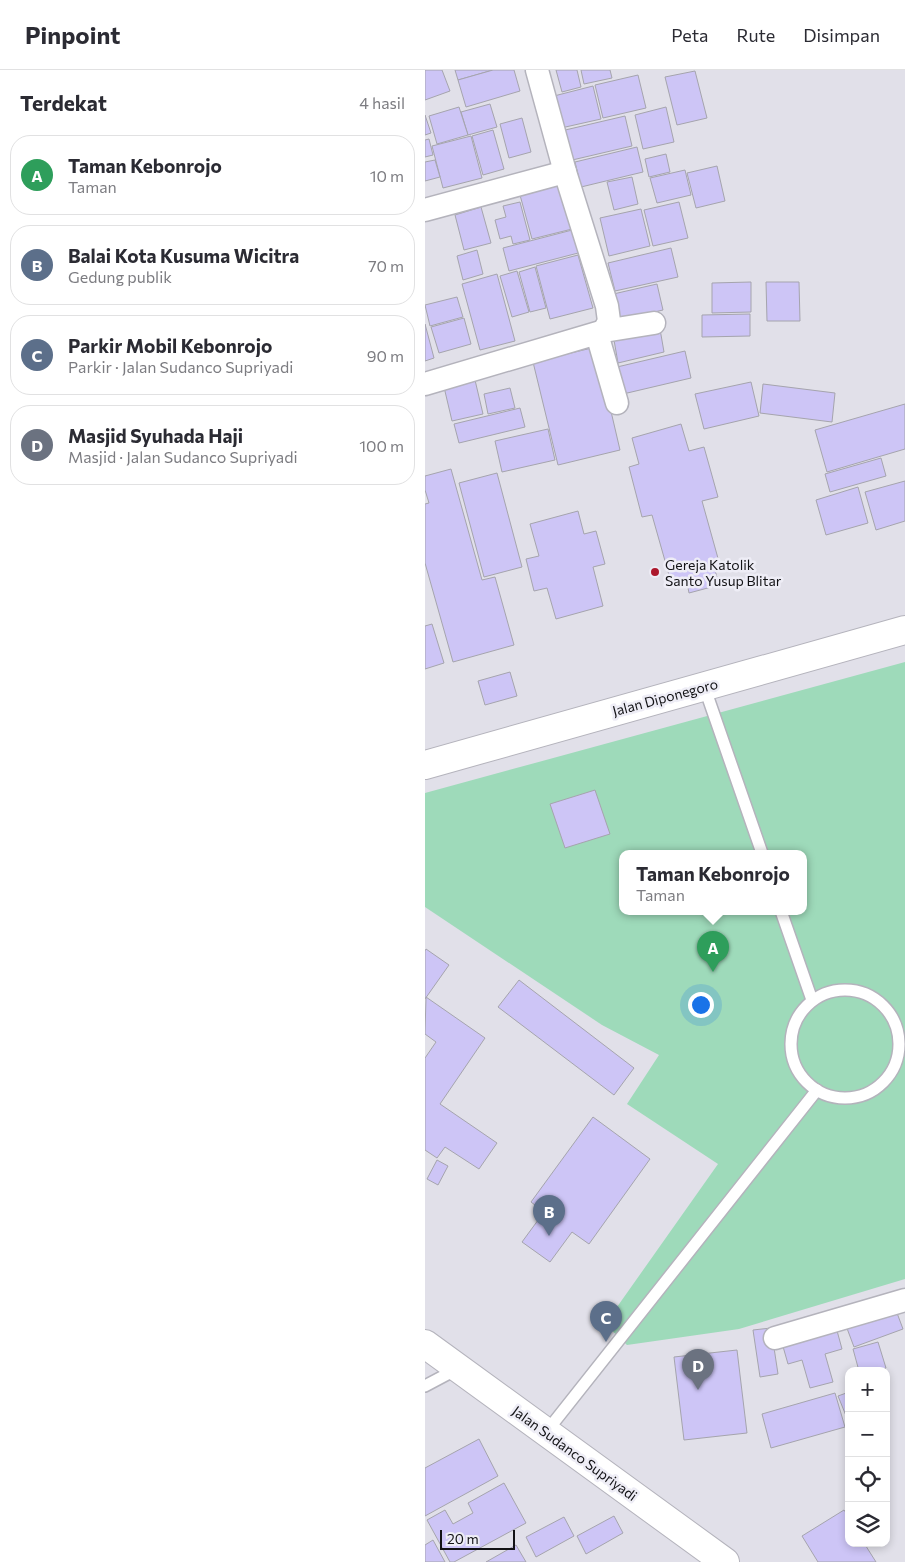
<!DOCTYPE html>
<html lang="id">
<meta charset="utf-8">
<style>
:root{--surface:#fff;--page:#f7f7f7;--text:#2b2b33;--muted:#7c7c81;--line:#e1e1e2;--accent:#d93025}
body{margin:0;font-family:Commissioner,sans-serif;background:var(--page);color:var(--text)}
.controls{position:absolute;right:15px;bottom:15px;display:grid;overflow:hidden;border-radius:10px;box-shadow:0 2px 8px #0003}
.controls button{width:45px;height:45px;display:grid;place-items:center;padding:0;border:0;border-bottom:1px solid var(--line);background:var(--surface);color:var(--text);font:25px sans-serif}
.scale{position:absolute;left:15px;bottom:12px;width:75px;box-sizing:border-box;padding-left:5px;border:2px solid #121215;border-top:0;font-size:14px;line-height:18px;white-space:nowrap;color:#121215;-webkit-text-stroke:4px #eeedf6;paint-order:stroke}
.you{position:absolute;left:275px;top:934px;width:18px;height:18px;margin:-12px;border:4px solid #fff;border-radius:50%;background:#1a73e8;box-shadow:0 0 0 8px #1a73e833}
.badge{display:grid;place-items:center;width:32px;height:32px;border-radius:50%;background:var(--accent);color:#fff;font-size:16px;font-weight:700}
.pin{position:absolute;translate:-50% -41px;filter:drop-shadow(0 1px 2px #0008)}
.pin::after{content:'';position:absolute;top:26px;width:18px;height:15px;background:inherit;clip-path:polygon(0 0,100% 0,50% 100%)}
.popup{position:absolute;left:194px;top:780px;width:188px;height:65px;box-sizing:border-box;display:grid;place-content:center;border-radius:10px;background:var(--surface);filter:drop-shadow(0 1px 4px #0005);font-size:16px;white-space:nowrap;color:var(--muted)}
.popup b{font-size:19px;color:var(--text)}
.popup::after{content:'';position:absolute;left:50%;top:100%;margin-left:-10px;border:10px solid transparent;border-top-color:var(--surface)}
.list{margin:0;padding:0;list-style:none}
h2{display:flex;justify-content:space-between;align-items:center;height:65px;margin:0;padding:0 20px;font-size:21px}
h2 small{font-size:16px;font-weight:400;color:var(--muted)}
.list li{display:grid;grid-template-columns:32px 1fr auto;gap:15px;align-items:center;box-sizing:border-box;height:80px;margin:0 10px 10px;padding:0 10px;border:1px solid var(--line);border-radius:20px}
.list b{display:block;font-size:19px;white-space:nowrap}
.list p{margin:0;font-size:16px;white-space:nowrap;color:var(--muted)}
.list em{font-size:16px;font-style:normal;color:var(--muted)}
.icon{flex:none;width:28px;height:28px;fill:none;stroke:currentColor;stroke-width:2;stroke-linecap:round;stroke-linejoin:round}
.map{position:relative;flex:none;width:480px;height:1492px;overflow:hidden}
header{display:flex;align-items:center;gap:30px;box-sizing:border-box;height:70px;padding:0 25px;background:var(--surface);border-bottom:1px solid var(--line)}
header strong{font-size:24px}
nav{display:flex;gap:28px;margin-inline-start:auto;font-size:18px}
main{display:flex}
aside{flex:1;background:var(--surface)}
.map>svg:first-child{display:block}
</style>
<header>
<strong>Pinpoint</strong>
<nav><a>Peta</a><a>Rute</a><a>Disimpan</a></nav>
</header>
<main>
<aside>
<h2>Terdekat<small>4 hasil</small></h2>
<ul class="list">
<li><span class="badge" style="background:#2e9e5b">A</span><div><b>Taman Kebonrojo</b><p>Taman</p></div><em>10 m</em></li>
<li><span class="badge" style="background:#5c6f8a">B</span><div><b>Balai Kota Kusuma Wicitra</b><p>Gedung publik</p></div><em>70 m</em></li>
<li><span class="badge" style="background:#5c6f8a">C</span><div><b>Parkir Mobil Kebonrojo</b><p>Parkir · Jalan Sudanco Supriyadi</p></div><em>90 m</em></li>
<li><span class="badge" style="background:#6b7280">D</span><div><b>Masjid Syuhada Haji</b><p>Masjid · Jalan Sudanco Supriyadi</p></div><em>100 m</em></li>
</ul>
</aside>
<div class="map">
<svg width="480" height="1492" viewBox="0 0 480 1492">
<rect width="100%" height="100%" fill="#e1e0e9"/>
<!-- green -->
<path fill="#9edaba" fill-rule="evenodd" d="M 480,592 L 480,1209 L 314,1259 L 202,1275 L 180,1254 L 293,1094 L 202,1034 L 234,985 L 177,955 L 0,837 L 0,723 ZM 198,783 L 378,783 L 378,841 L 198,841 Z"/>
<!-- building -->
<g fill="#cdc5f6" stroke="#a5a4ad">
<path d="M 0,0 L 17,0 L 25,21 L 0,30 Z"/>
<path d="M 30,0 L 68,0 L 33,10 Z"/>
<path d="M 68,0 L 89,0 L 95,21 L 41,37 L 33,10 Z"/>
<path d="M 131,0 L 152,0 L 156,17 L 137,22 Z"/>
<path d="M 156,0 L 185,0 L 187,8 L 159,14 Z"/>
<path d="M 270,1 L 282,48 L 252,55 L 240,7 Z"/>
<path d="M 213,5 L 221,38 L 178,48 L 170,15 Z"/>
<path d="M 168,16 L 176,49 L 136,58 L 129,26 Z"/>
<path d="M 65,34 L 72,57 L 43,65 L 36,42 Z"/>
<path d="M 34,37 L 43,65 L 12,74 L 4,46 Z"/>
<path d="M 241,37 L 249,72 L 218,79 L 210,45 Z"/>
<path d="M 0,45 L 6,63 L 0,65 Z"/>
<path d="M 200,46 L 207,76 L 143,91 L 136,61 Z"/>
<path d="M 97,48 L 106,82 L 84,88 L 75,54 Z"/>
<path d="M 68,60 L 79,99 L 58,105 L 47,66 Z"/>
<path d="M 46,66 L 57,108 L 18,118 L 7,76 Z"/>
<path d="M 4,69 L 8,85 L 0,87 L 0,70 Z"/>
<path d="M 212,77 L 218,102 L 156,117 L 150,92 Z"/>
<path d="M 241,84 L 245,102 L 224,107 L 220,89 Z"/>
<path d="M 10,90 L 15,107 L 0,111 L 0,92 Z"/>
<path d="M 292,96 L 300,131 L 271,138 L 262,103 Z"/>
<path d="M 260,100 L 266,125 L 232,133 L 225,108 Z"/>
<path d="M 207,107 L 213,134 L 189,140 L 182,112 Z"/>
<path d="M 135,114 L 147,159 L 107,169 L 95,125 Z"/>
<path d="M 95,132 L 105,170 L 88,174 L 86,166 L 75,169 L 70,150 L 81,147 L 78,136 Z"/>
<path d="M 254,132 L 263,168 L 228,176 L 219,140 Z"/>
<path d="M 56,137 L 66,173 L 39,180 L 30,145 Z"/>
<path d="M 216,139 L 225,176 L 184,186 L 175,148 Z"/>
<path d="M 151,159 L 157,182 L 84,201 L 78,178 Z"/>
<path d="M 246,178 L 253,207 L 190,221 L 183,193 Z"/>
<path d="M 52,180 L 58,204 L 38,210 L 32,186 Z"/>
<path d="M 153,185 L 168,238 L 125,249 L 111,196 Z"/>
<path d="M 110,197 L 121,238 L 105,242 L 94,202 Z"/>
<path d="M 92,201 L 104,242 L 87,247 L 75,206 Z"/>
<path d="M 72,204 L 90,271 L 55,280 L 37,214 Z"/>
<path d="M 326,212 L 326,242 L 287,243 L 287,213 Z"/>
<path d="M 341,212 L 374,212 L 375,251 L 342,251 Z"/>
<path d="M 232,214 L 238,240 L 191,251 L 184,225 Z"/>
<path d="M 32,227 L 38,247 L 5,256 L 0,235 Z"/>
<path d="M 325,244 L 325,266 L 277,267 L 277,245 Z"/>
<path d="M 39,248 L 46,274 L 14,283 L 6,257 Z"/>
<path d="M 0,254 L 9,288 L 0,291 Z"/>
<path d="M 235,259 L 239,282 L 193,293 L 189,270 Z"/>
<path d="M 171,277 L 195,380 L 133,395 L 108,292 Z"/>
<path d="M 260,281 L 266,308 L 198,324 L 192,297 Z"/>
<path d="M 50,310 L 58,344 L 27,351 L 19,317 Z"/>
<path d="M 326,312 L 334,346 L 279,359 L 270,324 Z"/>
<path d="M 338,314 L 410,323 L 407,352 L 335,343 Z"/>
<path d="M 85,318 L 90,338 L 63,344 L 59,324 Z"/>
<path d="M 480,334 L 480,379 L 402,402 L 390,360 Z"/>
<path d="M 95,338 L 100,357 L 34,373 L 29,354 Z"/>
<path d="M 256,354 L 264,381 L 279,377 L 293,427 L 277,431 L 296,499 L 290,500 L 294,515 L 264,523 L 261,508 L 246,512 L 227,445 L 217,447 L 204,397 L 214,394 L 207,368 Z"/>
<path d="M 123,359 L 130,390 L 77,402 L 70,371 Z"/>
<path d="M 456,388 L 461,406 L 405,422 L 400,404 Z"/>
<path d="M 26,399 L 57,510 L 70,507 L 89,575 L 28,592 L 0,493 L 0,434 L 4,433 L 0,420 L 0,406 Z"/>
<path d="M 72,403 L 97,497 L 59,507 L 34,413 Z"/>
<path d="M 480,411 L 480,451 L 451,460 L 440,422 Z"/>
<path d="M 433,417 L 443,453 L 401,465 L 391,430 Z"/>
<path d="M 153,441 L 159,464 L 171,461 L 180,494 L 168,497 L 178,536 L 131,549 L 122,518 L 109,521 L 101,489 L 114,486 L 105,454 Z"/>
<path d="M 7,554 L 19,593 L 0,599 L 0,556 Z"/>
<path d="M 85,602 L 92,626 L 60,635 L 53,611 Z"/>
<path d="M 170,720 L 185,764 L 140,778 L 125,734 Z"/>
<path d="M 1,879 L 24,895 L 0,929 L 0,881 Z"/>
<path d="M 94,910 L 209,998 L 189,1025 L 73,937 Z"/>
<path d="M 1,927 L 60,968 L 15,1034 L 72,1073 L 54,1099 L 20,1077 L 12,1088 L 0,1080 L 0,988 L 11,972 L 0,964 Z"/>
<path d="M 168,1047 L 225,1089 L 164,1174 L 147,1162 L 125,1192 L 97,1172 L 119,1142 L 106,1132 Z"/>
<path d="M 12,1090 L 23,1096 L 13,1115 L 2,1109 Z"/>
<path d="M 469,1235 L 478,1259 L 429,1277 L 420,1253 Z"/>
<path d="M 411,1257 L 417,1279 L 400,1284 L 408,1312 L 385,1318 L 377,1290 L 363,1294 L 357,1273 Z"/>
<path d="M 346,1258 L 353,1304 L 335,1307 L 328,1260 Z"/>
<path d="M 453,1272 L 461,1298 L 452,1301 L 434,1301 L 428,1279 Z"/>
<path d="M 312,1280 L 322,1363 L 259,1370 L 249,1287 Z"/>
<path d="M 424,1322 L 424,1353 L 413,1326 Z"/>
<path d="M 410,1323 L 420,1357 L 346,1378 L 337,1344 Z"/>
<path d="M 54,1369 L 73,1406 L 0,1446 L 0,1398 Z"/>
<path d="M 79,1413 L 101,1453 L 29,1492 L 25,1492 L 2,1450 L 20,1440 L 28,1454 L 48,1443 L 43,1433 Z"/>
<path d="M 419,1440 L 424,1447 L 424,1473 L 439,1473 L 451,1492 L 393,1492 L 377,1466 Z"/>
<path d="M 189,1446 L 198,1463 L 161,1484 L 152,1466 Z"/>
<path d="M 139,1447 L 149,1466 L 111,1487 L 101,1467 Z"/>
<path d="M 8,1470 L 20,1492 L 0,1492 L 0,1475 Z"/>
<path d="M 91,1475 L 101,1492 L 61,1492 Z"/>
</g>
<g fill="none" stroke-linecap="round" stroke-linejoin="round">
<defs>
<g id="service">
<path d="M 279,616 L 337,783"/>
<path d="M 356,841 L 387,930"/>
<circle cx="420" cy="974" r="54"/>
<path d="M 0,1316 L 32,1299"/>
<path d="M 122,1361 L 392,1020"/>
</g>
<g id="minor">
<path d="M 112,0 L 140,102 L 182,236 L 184,251 L 179,261"/>
<path d="M 0,140 L 140,102"/>
<path d="M 172,264 L 192,333"/>
<path d="M 0,314 L 179,261 L 229,253"/>
<path d="M 350,1268 L 480,1230"/>
</g>
<path id="secondary" d="M 0,695 L 480,560"/>
<path id="primary" d="M 0,1274 L 300,1492"/>
</defs>
<!-- service casing -->
<use href="#service" stroke="#b4b3bc" stroke-width="14"/>
<!-- minor casing -->
<use href="#minor" stroke="#b4b3bc" stroke-width="25"/>
<!-- secondary casing -->
<use href="#secondary" stroke="#b4b3bc" stroke-width="30"/>
<!-- primary casing -->
<use href="#primary" stroke="#b4b3bc" stroke-width="30"/>
<!-- service -->
<use href="#service" stroke="#fff" stroke-width="11"/>
<!-- minor -->
<use href="#minor" stroke="#fff" stroke-width="22"/>
<!-- secondary -->
<use href="#secondary" stroke="#fff" stroke-width="28"/>
<!-- primary -->
<use href="#primary" stroke="#fff" stroke-width="28"/>
</g>
<!-- markers -->
<circle fill="#ac172c" stroke="#eeedf6" stroke-width="2" cx="230" cy="502" r="5"/>
<g text-anchor="middle" dominant-baseline="central" stroke-width="5" stroke-linejoin="round" paint-order="stroke">
<!-- poi labels -->
<g font-size="14" fill="#121215" stroke="#eeedf6" text-anchor="start">
<text x="240" y="494">Gereja Katolik<tspan x="240" dy="16">Santo Yusup Blitar</tspan></text>
</g>
<!-- street labels -->
<g font-size="14" fill="#121215" stroke="#eeedf6">
<text transform="translate(240 627) rotate(-15)">Jalan Diponegoro</text>
<text transform="translate(150 1383) rotate(36)">Jalan Sudanco Supriyadi</text>
</g>
</g>
</svg>
<div class="controls">
<button>+</button>
<button>−</button>
<button><svg class="icon" aria-label="locate" viewBox="0 0 24 24"><circle cx="12" cy="12" r="6"/><path d="M12 2v4M12 18v4M2 12h4M18 12h4"/></svg></button>
<button><svg class="icon" aria-label="layers" viewBox="0 0 24 24"><path d="M12 4l9 5-9 5-9-5zM3 14l9 5 9-5"/></svg></button>
</div>
<div class="scale">20 m</div>
<div class="you"></div>
<div class="pin badge" style="left:288px;top:902px;background:#2e9e5b">A</div>
<div class="popup"><b>Taman Kebonrojo</b>Taman</div>
<div class="pin badge" style="left:124px;top:1166px;background:#5c6f8a">B</div>
<div class="pin badge" style="left:181px;top:1272px;background:#5c6f8a">C</div>
<div class="pin badge" style="left:273px;top:1320px;background:#6b7280">D</div>
</div>
</main>
